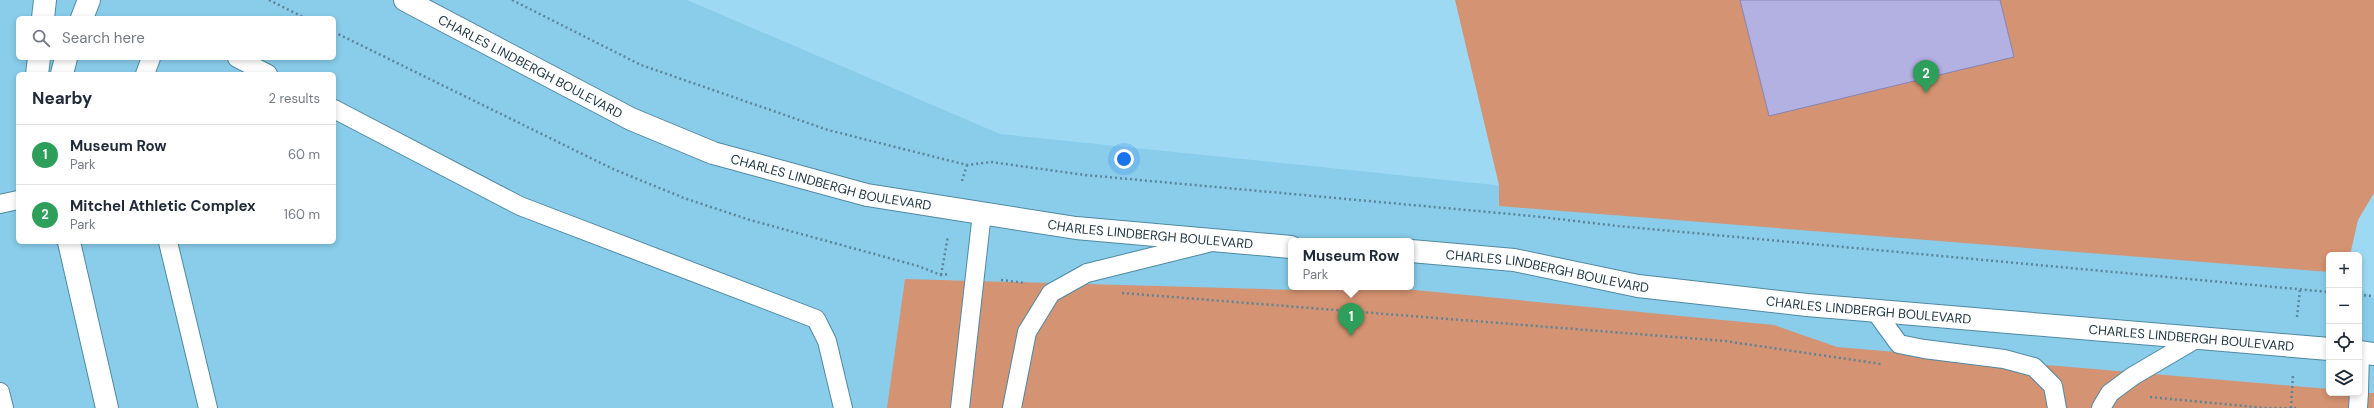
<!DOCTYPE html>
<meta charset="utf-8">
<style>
:root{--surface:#fff;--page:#f2f2f3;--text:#1f2937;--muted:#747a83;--line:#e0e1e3;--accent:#d93025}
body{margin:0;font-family:"DM Sans",sans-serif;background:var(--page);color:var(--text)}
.controls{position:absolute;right:12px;bottom:12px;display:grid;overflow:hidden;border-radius:6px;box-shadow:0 2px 6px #0003}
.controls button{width:36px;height:36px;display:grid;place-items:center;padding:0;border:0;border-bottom:1px solid var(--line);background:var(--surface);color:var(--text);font:20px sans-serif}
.you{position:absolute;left:1124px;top:159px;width:14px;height:14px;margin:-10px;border:3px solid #fff;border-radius:50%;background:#1a73e8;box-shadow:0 0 0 6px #1a73e833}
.badge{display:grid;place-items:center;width:26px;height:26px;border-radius:50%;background:var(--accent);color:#fff;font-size:13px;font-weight:700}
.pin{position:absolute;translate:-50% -33px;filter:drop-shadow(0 1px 2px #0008)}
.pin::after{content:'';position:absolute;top:21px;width:14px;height:12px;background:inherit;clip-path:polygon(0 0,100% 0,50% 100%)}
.popup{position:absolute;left:1288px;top:238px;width:126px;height:52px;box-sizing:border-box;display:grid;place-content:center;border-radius:6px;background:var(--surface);filter:drop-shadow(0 1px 3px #0005);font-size:13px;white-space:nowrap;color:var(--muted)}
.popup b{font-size:15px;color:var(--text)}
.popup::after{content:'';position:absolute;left:50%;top:100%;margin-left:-8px;border:8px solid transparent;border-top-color:var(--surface)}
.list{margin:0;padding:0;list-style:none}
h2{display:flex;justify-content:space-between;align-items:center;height:52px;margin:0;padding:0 16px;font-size:17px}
h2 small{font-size:13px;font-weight:400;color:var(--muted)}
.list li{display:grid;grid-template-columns:26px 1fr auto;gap:12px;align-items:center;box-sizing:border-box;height:60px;padding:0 16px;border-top:1px solid var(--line)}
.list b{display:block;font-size:15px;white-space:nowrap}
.list p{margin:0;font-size:13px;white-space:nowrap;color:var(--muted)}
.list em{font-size:13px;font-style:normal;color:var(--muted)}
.icon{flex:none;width:22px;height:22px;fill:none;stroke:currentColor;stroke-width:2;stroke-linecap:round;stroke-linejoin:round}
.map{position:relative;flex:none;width:2374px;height:408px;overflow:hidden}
.search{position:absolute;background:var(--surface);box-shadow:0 2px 6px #0003;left:16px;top:16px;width:320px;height:44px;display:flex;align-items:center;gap:10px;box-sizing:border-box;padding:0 14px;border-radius:6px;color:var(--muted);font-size:15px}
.panel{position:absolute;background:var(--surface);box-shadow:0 2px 6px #0003;left:16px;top:72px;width:320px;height:172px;border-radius:6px}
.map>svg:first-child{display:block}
</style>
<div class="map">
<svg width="2374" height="408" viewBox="0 0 2374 408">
<rect width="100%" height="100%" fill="#9ed9f3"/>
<!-- built -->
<path fill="#89cdeb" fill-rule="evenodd" d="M 0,0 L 687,0 L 1000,134 L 2329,271 L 2329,393 L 2359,393 L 2359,287 L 2374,299 L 2374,408 L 0,408 ZM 18,18 L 334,18 L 334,58 L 18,58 ZM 18,74 L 334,74 L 334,242 L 18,242 ZM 1291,241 L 1411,241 L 1411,287 L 1291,287 Z"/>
<!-- green -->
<g fill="#d49372">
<path d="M 1455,0 L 2374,0 L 2374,193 L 2358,220 L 2350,255 L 2329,255 L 2329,272 L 1499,206 L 1499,185 Z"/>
<path d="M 905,279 L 1297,290 L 1394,288 L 1774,325 L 1837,347 L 2329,389 L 2329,393 L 2374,393 L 2374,408 L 887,408 Z"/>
</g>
<!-- building -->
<path fill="#b3b0e2" stroke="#8784b3" d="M 1740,0 L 2000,0 L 2014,57 L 1769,116 Z"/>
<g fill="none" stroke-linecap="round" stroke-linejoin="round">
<defs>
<g id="service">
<path d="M 237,58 L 268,74"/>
<path d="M 145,74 L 151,58"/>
<path d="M 334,109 L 520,206 L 816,319 L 827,341 L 843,408"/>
<path d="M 0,204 L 18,200"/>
<path d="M 168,242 L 208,408"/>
<path d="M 1875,311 L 1899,344 L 1924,349 L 2004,359 L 2034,367 L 2053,386 L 2057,408"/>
<path d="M 2359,391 L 2360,352"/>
<path d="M 0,392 L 4,408"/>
<path d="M 960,408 L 982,213"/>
<path d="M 1012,408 L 1027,332 L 1051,293 L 1087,273 L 1208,243"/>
<path d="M 2101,408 L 2110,393 L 2133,376 L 2196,339"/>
<path d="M 2358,408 L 2359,393"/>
</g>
<g id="minor">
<path d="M 43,18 L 45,0"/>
<path d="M 82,18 L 89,0"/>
<path d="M 37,74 L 39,58"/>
<path d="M 62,74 L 66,58"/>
<path d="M 69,242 L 107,408"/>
</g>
<g id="tertiary">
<path id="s1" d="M 405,0 L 631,119 L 713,153 L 867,195 L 1076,228 L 1291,247"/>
<path id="s2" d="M 1411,251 L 1514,260 L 1638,286 L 1807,305 L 2329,349"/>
<path d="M 2359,352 L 2374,354"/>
</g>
</defs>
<!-- service casing -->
<use href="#service" stroke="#5089a2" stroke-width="20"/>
<!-- minor casing -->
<use href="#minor" stroke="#5089a2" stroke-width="24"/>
<!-- tertiary casing -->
<use href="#tertiary" stroke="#5089a2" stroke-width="24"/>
<!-- path -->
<g stroke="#5c8597" stroke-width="2.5" stroke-dasharray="2 3" stroke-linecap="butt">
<path d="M 269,0 L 305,18"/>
<path d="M 512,0 L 641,65 L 828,130 L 967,165 L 991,162 L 1085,175 L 1532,216 L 1618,226 L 2329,292"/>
<path d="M 334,32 L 613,169 L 684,198 L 750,220 L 918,266 L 941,275 L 949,274"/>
<path d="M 962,181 L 967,165"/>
<path d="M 941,275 L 948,236"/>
<path d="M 1001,280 L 1026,283"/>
<path d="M 1122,293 L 1725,341 L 1881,364"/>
<path d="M 2359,295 L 2374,296"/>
<path d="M 2297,317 L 2300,290"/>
<path d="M 2150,397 L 2265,408 L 2296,408"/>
<path d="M 2291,408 L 2293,374"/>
</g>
<!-- service -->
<use href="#service" stroke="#fff" stroke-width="18"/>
<!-- minor -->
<use href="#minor" stroke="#fff" stroke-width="22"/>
<!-- tertiary -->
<use href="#tertiary" stroke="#fff" stroke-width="22"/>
</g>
<g text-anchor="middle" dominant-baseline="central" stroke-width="3" stroke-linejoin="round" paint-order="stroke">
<!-- street labels -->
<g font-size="13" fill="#213944" stroke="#ddf4ff">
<text stroke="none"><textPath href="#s1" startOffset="142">CHARLES LINDBERGH BOULEVARD</textPath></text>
<text stroke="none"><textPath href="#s1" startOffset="466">CHARLES LINDBERGH BOULEVARD</textPath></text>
<text stroke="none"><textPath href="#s1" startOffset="790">CHARLES LINDBERGH BOULEVARD</textPath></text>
<text stroke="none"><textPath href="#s2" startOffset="138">CHARLES LINDBERGH BOULEVARD</textPath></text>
<text stroke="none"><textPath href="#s2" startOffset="462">CHARLES LINDBERGH BOULEVARD</textPath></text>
<text stroke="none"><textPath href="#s2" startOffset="786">CHARLES LINDBERGH BOULEVARD</textPath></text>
</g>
</g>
</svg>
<div class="controls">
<button>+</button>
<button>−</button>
<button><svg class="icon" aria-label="locate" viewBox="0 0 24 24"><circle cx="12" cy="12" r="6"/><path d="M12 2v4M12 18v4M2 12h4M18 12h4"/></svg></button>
<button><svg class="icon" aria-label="layers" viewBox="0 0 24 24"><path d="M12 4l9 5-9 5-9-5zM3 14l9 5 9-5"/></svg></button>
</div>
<div class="you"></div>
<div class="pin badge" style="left:1351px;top:336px;background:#2e9e5b">1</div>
<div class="popup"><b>Museum Row</b>Park</div>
<div class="pin badge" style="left:1926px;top:93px;background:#2e9e5b">2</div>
<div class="search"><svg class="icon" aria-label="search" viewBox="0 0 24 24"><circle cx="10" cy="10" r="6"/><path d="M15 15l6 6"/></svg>Search here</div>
<section class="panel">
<h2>Nearby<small>2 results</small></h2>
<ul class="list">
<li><span class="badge" style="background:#2e9e5b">1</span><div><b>Museum Row</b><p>Park</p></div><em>60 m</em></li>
<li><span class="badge" style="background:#2e9e5b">2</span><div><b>Mitchel Athletic Complex</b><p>Park</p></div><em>160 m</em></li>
</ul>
</section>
</div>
